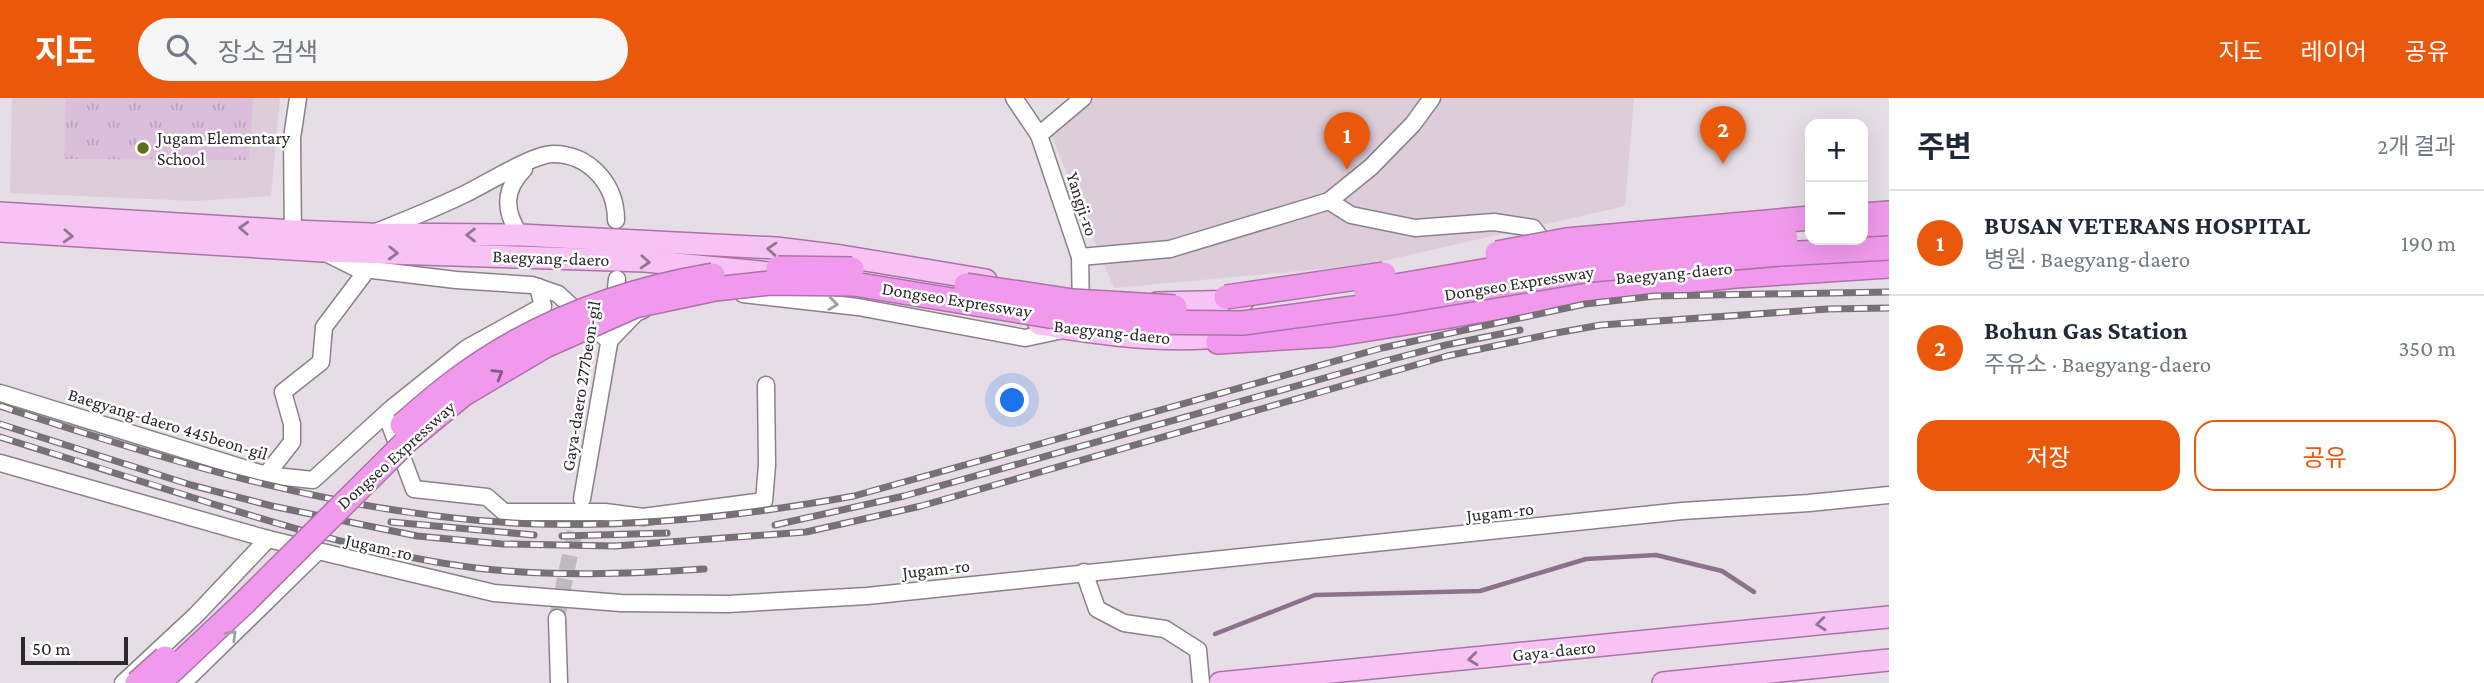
<!DOCTYPE html>
<html lang="ko">
<meta charset="utf-8">
<style>
:root{--surface:#fff;--page:#f6f6f7;--text:#1f2937;--muted:#747a83;--line:#e0e1e3;--accent:#ea580c}
body{margin:0;font-family:"Crimson Pro","Noto Sans KR",serif;background:var(--page);color:var(--text)}
.controls{position:absolute;right:21px;top:21px;display:grid;overflow:hidden;border-radius:14px;box-shadow:0 7px 28px #0002}
.controls button{width:63px;height:63px;display:grid;place-items:center;padding:0;border:0;border-bottom:2px solid var(--line);background:var(--surface);color:var(--text);font:35px sans-serif}
.scale{position:absolute;left:21px;bottom:18px;width:107px;box-sizing:border-box;padding-left:7px;border:4px solid #2c282c;border-top:0;font-size:19px;line-height:24px;white-space:nowrap;color:#2c282c;-webkit-text-stroke:5px #fff;paint-order:stroke}
.you{position:absolute;left:1013px;top:303px;width:24px;height:24px;margin:-18px;border:5px solid #fff;border-radius:50%;background:#1a73e8;box-shadow:0 0 0 10px #1a73e833}
.badge{display:grid;place-items:center;width:46px;height:46px;border-radius:50%;background:var(--accent);color:#fff;font-size:23px;font-weight:700}
.pin{position:absolute;translate:-50% -58px;filter:drop-shadow(0 2px 4px #0008)}
.pin::after{content:'';position:absolute;top:37px;width:24px;height:21px;background:inherit;clip-path:polygon(0 0,100% 0,50% 100%)}
.list{margin:0;padding:0;list-style:none}
h2{display:flex;justify-content:space-between;align-items:center;height:91px;margin:0;padding:0 28px;font-size:30px}
h2 small{font-size:23px;font-weight:400;color:var(--muted)}
.list li{display:grid;grid-template-columns:46px 1fr auto;gap:21px;align-items:center;box-sizing:border-box;height:105px;padding:0 28px;border-top:2px solid var(--line)}
.list b{display:block;font-size:26px;white-space:nowrap}
.list p{margin:0;font-size:23px;white-space:nowrap;color:var(--muted)}
.list em{font-size:23px;font-style:normal;color:var(--muted)}
.actions{display:flex;gap:14px;padding:21px 28px}
.actions a{flex:1;padding:16px 0;border:2px solid var(--accent);border-radius:21px;text-align:center;font-size:24px;color:var(--accent)}
.actions .main{background:var(--accent);color:#fff}
.icon{flex:none;width:38px;height:38px;fill:none;stroke:currentColor;stroke-width:2;stroke-linecap:round;stroke-linejoin:round}
.map{position:relative;flex:none;width:1889px;height:585px;overflow:hidden}
header{display:flex;align-items:center;gap:42px;box-sizing:border-box;height:98px;padding:0 35px;background:var(--accent);color:#fff}
header strong{font-size:33px}
nav{display:flex;gap:38px;margin-inline-start:auto;font-size:24px}
.search{width:490px;height:63px;background:var(--page);display:flex;align-items:center;gap:18px;box-sizing:border-box;padding:0 24px;border-radius:38px;color:var(--muted);font-size:26px}
main{display:flex}
aside{flex:1;background:var(--surface)}
.map>svg:first-child{display:block}
</style>
<header>
<strong>지도</strong>
<div class="search"><svg class="icon" aria-label="search" viewBox="0 0 24 24"><circle cx="10" cy="10" r="6"/><path d="M15 15l6 6"/></svg>장소 검색</div>
<nav><a>지도</a><a>레이어</a><a>공유</a></nav>
</header>
<main>
<div class="map">
<svg width="1889" height="585" viewBox="0 0 1889 585">
<defs>
<pattern id="park-tufts" width="24" height="20" patternUnits="userSpaceOnUse" patternTransform="scale(1.75)"><rect width="24" height="20" fill="#dbbed9"/><path d="M3 7l-1-3M5 7V3M7 7l1-3M15 17l-1-3M17 17v-4M19 17l1-3" fill="none" stroke="#bca3ba"/></pattern>
</defs>
<rect width="100%" height="100%" fill="#e6dde6"/>
<!-- built -->
<g fill="#ddcddb">
<path d="M 12,0 L 280,0 L 271,98 L 195,103 L 10,95 Z"/>
<path d="M 1095,0 L 1634,0 L 1625,108 L 1365,167 L 1114,190 L 1051,37 Z"/>
</g>
<!-- park -->
<path fill="url(#park-tufts)" d="M 66,0 L 253,0 L 249,62 L 64,61 Z"/>
<g fill="none" stroke-linecap="round" stroke-linejoin="round">
<!-- stream -->
<path stroke="#8b718a" stroke-width="4.5" d="M 1215,536 L 1315,497 L 1480,493 L 1586,461 L 1656,457 L 1722,473 L 1754,494"/>
<!-- minor-tunnel -->
<path stroke="#c1b9c1" stroke-width="16" stroke-dasharray="16 8" stroke-linecap="butt" d="M 557,520 L 581,403"/>
<defs>
<g id="minor">
<path d="M 1014,0 L 1039,37 L 1080,159 L 1081,213"/>
<path d="M 1039,37 L 1083,0"/>
<path d="M 1329,103 L 1351,117 L 1415,130 L 1494,124 L 1533,130 L 1551,153"/>
<path d="M 376,134 C 406,122 436,110 465,96 C 486,86 533,56 553,56 C 590,56 616,87 616,122"/>
<path d="M 520,137 C 504,113 503,92 524,71"/>
<path d="M 293,142 L 292,40 L 298,0"/>
<path d="M 328,156 L 356,170 L 456,182 L 532,187 L 558,196 L 609,243 L 636,215 L 643,212"/>
<path d="M 1080,159 L 1170,151 L 1329,103 L 1371,69 L 1413,26 L 1432,0"/>
<path d="M 743,196 L 858,209 L 1025,240 L 1063,232"/>
<path d="M 614,209 L 617,181"/>
<path d="M 0,295 L 266,377 L 313,382 L 392,310 L 467,250 L 543,208 L 538,189"/>
<path d="M 386,316 L 414,391 L 487,399 L 504,414 L 605,414 L 643,419 L 764,403 L 767,367 L 766,287"/>
<path d="M 0,365 L 268,441 L 494,495 L 621,505 L 728,506 L 867,498 L 1682,413 L 1809,405 L 1889,397"/>
<path d="M 266,377 L 292,344 L 292,326 L 283,294 L 321,264 L 324,229 L 367,172"/>
<path d="M 582,401 L 611,234"/>
<path d="M 1084,474 L 1097,511 L 1124,525 L 1165,531 L 1198,552 L 1201,585"/>
<path d="M 557,520 L 559,585"/>
<path d="M 123,585 L 196,517 L 268,441"/>
<path d="M 183,585 L 317,454"/>
</g>
<g id="major">
<path d="M 0,115 L 293,133 L 370,136 L 520,137 L 776,150 L 841,158 L 986,182"/>
<path d="M 0,133 L 323,153 L 645,163 L 791,177"/>
<path d="M 1157,205 L 1243,203"/>
<path d="M 1039,226 C 1103,237 1171,246 1236,237"/>
<path d="M 1220,585 L 1889,519"/>
<path d="M 1663,585 L 1889,562"/>
</g>
<g id="highway">
<path d="M 1863,117 L 1889,115"/>
<path d="M 1863,135 L 1889,133"/>
<path d="M 1218,244 L 1332,237 L 1450,218 L 1594,192 L 1736,178 L 1889,168"/>
</g>
</defs>
<!-- minor casing -->
<use href="#minor" stroke="#8a8189" stroke-width="19"/>
<!-- major casing -->
<use href="#major" stroke="#ac72a9" stroke-width="24"/>
<!-- highway casing -->
<use href="#highway" stroke="#ac72a9" stroke-width="26"/>
<!-- minor -->
<use href="#minor" stroke="#fff" stroke-width="16"/>
<!-- major -->
<use href="#major" stroke="#f7c2f4" stroke-width="21"/>
<!-- highway -->
<use href="#highway" stroke="#f19aed" stroke-width="23"/>
<defs>
<g id="rail">
<path d="M 0,308 C 174,365 353,420 537,426 C 644,429 750,417 854,398 L 1382,250 L 1585,206 L 1655,198 L 1889,194"/>
<path d="M 0,326 L 191,387 L 272,408 L 417,438 L 502,446 L 615,448 L 806,434 L 921,408 L 1447,258 L 1556,235 L 1601,227 L 1828,211 L 1889,210"/>
<path d="M 0,339 C 71,361 142,383 213,406 C 299,432 386,459 476,470 C 552,479 628,476 704,471"/>
<path d="M 391,424 L 534,437"/>
<path d="M 775,427 L 904,398 L 1385,263 L 1446,247 L 1520,232"/>
<path d="M 562,438 L 667,435"/>
</g>
</defs>
<!-- rail casing -->
<use href="#rail" stroke="#777177" stroke-width="7"/>
<!-- rail -->
<use href="#rail" stroke="#fff" stroke-width="4.5" stroke-dasharray="13" stroke-linecap="butt"/>
<defs>
<g id="highway-bridge">
<path d="M 1497,155 L 1566,142 L 1810,120"/>
<path d="M 778,170 L 852,171"/>
<path d="M 966,187 L 1073,203 L 1175,209"/>
<path d="M 1366,193 L 1542,163 L 1786,140"/>
<path d="M 1226,199 L 1384,176"/>
<path d="M 402,327 C 418,313 434,299 451,286 C 528,227 618,193 713,177"/>
<path d="M 137,585 L 165,560"/>
<path d="M 159,585 L 243,506 L 407,343 L 464,296 L 545,248 L 635,208 L 715,191 L 770,185 L 854,186 L 1049,218 L 1129,224 L 1243,225 L 1398,204 L 1590,172 L 1781,156 L 1889,150"/>
</g>
</defs>
<!-- highway-bridge casing -->
<use href="#highway-bridge" stroke="#ac72a9" stroke-width="26" stroke-linecap="butt"/>
<!-- highway-bridge -->
<use href="#highway-bridge" stroke="#f19aed" stroke-width="23"/>
</g>
<!-- one-way arrows -->
<defs><path id="oneway-chevron" d="M-2-3.5L2.5 0L-2 3.5" fill="none" stroke-width="1.6" stroke-linecap="round" stroke-linejoin="round" transform="scale(1.75)"/></defs>
<g stroke="#927590">
<use href="#oneway-chevron" transform="translate(244 130) rotate(-177)"/>
<use href="#oneway-chevron" transform="translate(471 137) rotate(-180)"/>
<use href="#oneway-chevron" transform="translate(68 138) rotate(3)"/>
<use href="#oneway-chevron" transform="translate(772 151) rotate(-176)"/>
<use href="#oneway-chevron" transform="translate(393 155) rotate(2)"/>
<use href="#oneway-chevron" transform="translate(645 164) rotate(3)"/>
<use href="#oneway-chevron" transform="translate(1821 526) rotate(174)"/>
<use href="#oneway-chevron" transform="translate(1473 561) rotate(174)"/>
</g>
<g stroke="#a09ea0">
<use href="#oneway-chevron" transform="translate(833 206) rotate(7)"/>
<use href="#oneway-chevron" transform="translate(232 537) rotate(-45)"/>
</g>
<use stroke="#855b83" href="#oneway-chevron" transform="translate(498 276) rotate(-31)"/>
<!-- markers -->
<circle fill="#5f6d17" stroke="#fff" stroke-width="2.5" cx="143" cy="50" r="7"/>
<g text-anchor="middle" dominant-baseline="central" stroke-width="5" stroke-linejoin="round" paint-order="stroke">
<!-- poi labels -->
<g font-size="18" fill="#2c282c" stroke="#fff" text-anchor="start">
<text x="157" y="40">Jugam Elementary<tspan x="157" dy="21">School</tspan></text>
</g>
<!-- street labels -->
<g font-size="18" fill="#2c282c" stroke="#fff">
<text transform="translate(1082 106) rotate(72)">Yangji-ro</text>
<text transform="translate(551 160) rotate(2)">Baegyang-daero</text>
<text transform="translate(1674 175) rotate(-5)">Baegyang-daero</text>
<text transform="translate(1519 185) rotate(-9)">Dongseo Expressway</text>
<text transform="translate(957 202) rotate(9)">Dongseo Expressway</text>
<text transform="translate(1112 234) rotate(6)">Baegyang-daero</text>
<text transform="translate(581 288) rotate(-81)">Gaya-daero 277beon-gil</text>
<text transform="translate(168 326) rotate(17)">Baegyang-daero 445beon-gil</text>
<text transform="translate(396 357) rotate(-42)">Dongseo Expressway</text>
<text transform="translate(1500 414) rotate(-6)">Jugam-ro</text>
<text transform="translate(379 449) rotate(13)">Jugam-ro</text>
<text transform="translate(936 471) rotate(-6)">Jugam-ro</text>
<text transform="translate(1554 553) rotate(-6)">Gaya-daero</text>
</g>
</g>
</svg>
<div class="controls">
<button>+</button>
<button>−</button>
</div>
<div class="scale">50 m</div>
<div class="you"></div>
<div class="pin badge" style="left:1347px;top:72px">1</div>
<div class="pin badge" style="left:1723px;top:66px">2</div>
</div>
<aside>
<h2>주변<small>2개 결과</small></h2>
<ul class="list">
<li><span class="badge">1</span><div><b>BUSAN VETERANS HOSPITAL</b><p>병원 · Baegyang-daero</p></div><em>190 m</em></li>
<li><span class="badge">2</span><div><b>Bohun Gas Station</b><p>주유소 · Baegyang-daero</p></div><em>350 m</em></li>
</ul>
<div class="actions"><a class="main">저장</a><a>공유</a></div>
</aside>
</main>
